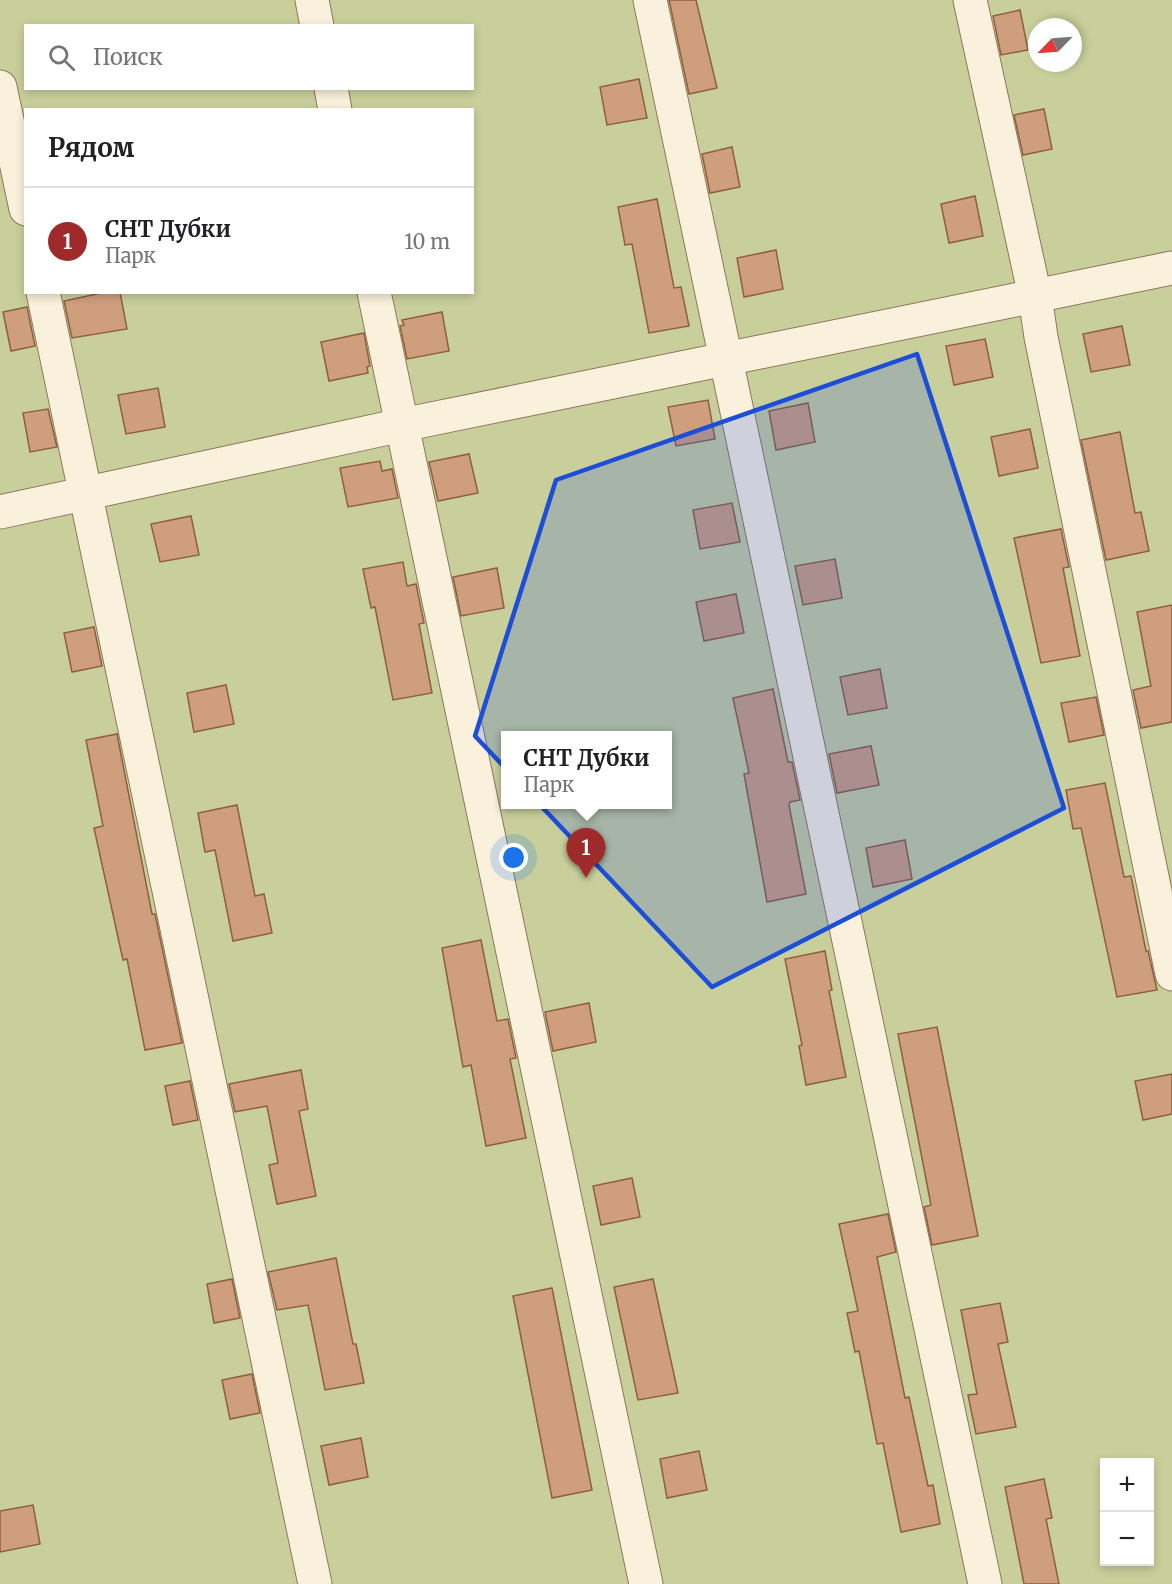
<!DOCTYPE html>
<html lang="ru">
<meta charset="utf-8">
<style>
:root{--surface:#fff;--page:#f2f2f2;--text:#202124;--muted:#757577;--line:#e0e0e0;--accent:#9e2a2b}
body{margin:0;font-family:Merriweather,serif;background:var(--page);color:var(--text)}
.controls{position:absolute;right:18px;bottom:18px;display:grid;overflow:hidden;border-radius:0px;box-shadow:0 3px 9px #0003}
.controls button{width:54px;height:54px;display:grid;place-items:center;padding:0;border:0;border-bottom:2px solid var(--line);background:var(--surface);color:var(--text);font:30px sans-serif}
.compass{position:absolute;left:1028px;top:18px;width:54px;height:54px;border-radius:50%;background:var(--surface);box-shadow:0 3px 9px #0003;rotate:245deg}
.you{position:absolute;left:514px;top:858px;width:21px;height:21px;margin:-15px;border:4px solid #fff;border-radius:50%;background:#1a73e8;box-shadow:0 0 0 9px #1a73e833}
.badge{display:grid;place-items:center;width:39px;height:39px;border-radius:50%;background:var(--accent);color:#fff;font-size:20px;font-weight:700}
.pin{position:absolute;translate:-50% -50px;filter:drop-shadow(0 2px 3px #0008)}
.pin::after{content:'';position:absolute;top:32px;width:21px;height:18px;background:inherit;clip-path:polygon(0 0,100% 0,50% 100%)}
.popup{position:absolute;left:501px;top:731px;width:171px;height:78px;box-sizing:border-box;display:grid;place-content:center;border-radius:0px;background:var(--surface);filter:drop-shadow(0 2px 4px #0005);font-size:20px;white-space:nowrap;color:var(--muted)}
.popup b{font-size:22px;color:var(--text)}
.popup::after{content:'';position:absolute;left:50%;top:100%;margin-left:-12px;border:12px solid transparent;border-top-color:var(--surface)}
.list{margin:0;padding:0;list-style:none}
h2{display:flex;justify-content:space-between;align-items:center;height:78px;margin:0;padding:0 24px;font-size:26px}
h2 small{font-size:20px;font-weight:400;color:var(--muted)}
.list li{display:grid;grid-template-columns:39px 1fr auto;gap:18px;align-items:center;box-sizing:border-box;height:108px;padding:0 24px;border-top:2px solid var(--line)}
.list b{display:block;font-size:22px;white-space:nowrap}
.list p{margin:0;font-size:20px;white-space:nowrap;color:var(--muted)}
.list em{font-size:20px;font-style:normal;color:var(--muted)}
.icon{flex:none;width:33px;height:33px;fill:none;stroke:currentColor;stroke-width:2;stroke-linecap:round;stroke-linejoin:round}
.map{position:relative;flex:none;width:1172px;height:1584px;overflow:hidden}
.search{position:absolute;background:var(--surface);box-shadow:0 3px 9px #0003;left:24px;top:24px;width:450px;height:66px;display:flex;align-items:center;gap:15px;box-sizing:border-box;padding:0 21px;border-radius:0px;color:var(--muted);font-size:22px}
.panel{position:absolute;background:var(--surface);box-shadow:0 3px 9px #0003;left:24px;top:108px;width:450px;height:186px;border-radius:0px}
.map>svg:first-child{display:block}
</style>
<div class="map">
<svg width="1172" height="1584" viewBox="0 0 1172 1584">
<rect width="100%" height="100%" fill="#f0e4c8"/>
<!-- green -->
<path fill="#c9cf9b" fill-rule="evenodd" d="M 0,0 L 1172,0 L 1172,1584 L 0,1584 ZM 26,26 L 472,26 L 472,88 L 26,88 ZM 1037,27 L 1073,27 L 1073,63 L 1037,63 ZM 26,110 L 472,110 L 472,292 L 26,292 ZM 505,736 L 667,736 L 667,804 L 505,804 ZM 1104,1462 L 1150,1462 L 1150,1562 L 1104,1562 Z"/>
<!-- building -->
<g fill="#cf9f7d" stroke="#8d5f41" stroke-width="1.5">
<path d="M 669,0 L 696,0 L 717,88 L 689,94 Z"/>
<path d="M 1020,10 L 1028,50 L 1001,55 L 993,16 Z"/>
<path d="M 639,79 L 647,118 L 607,125 L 600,87 Z"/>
<path d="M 1044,109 L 1052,149 L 1023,155 L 1014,115 Z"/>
<path d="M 732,147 L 740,187 L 710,193 L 702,154 Z"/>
<path d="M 975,196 L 983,236 L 949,243 L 941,204 Z"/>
<path d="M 657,199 L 674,288 L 681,287 L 689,326 L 649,333 L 632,244 L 625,245 L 618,207 Z"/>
<path d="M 776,250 L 783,289 L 744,297 L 737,258 Z"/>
<path d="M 106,292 L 120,292 L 127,329 L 72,338 L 64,301 Z"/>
<path d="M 27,307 L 35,346 L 11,351 L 3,312 Z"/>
<path d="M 442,312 L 449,351 L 407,359 L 400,326 L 404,325 L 402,320 Z"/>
<path d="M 1122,326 L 1130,365 L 1091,372 L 1083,334 Z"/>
<path d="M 364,333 L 370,366 L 367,367 L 368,373 L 329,381 L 321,342 Z"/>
<path d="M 985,339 L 993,377 L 954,385 L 946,346 Z"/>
<path d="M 158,388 L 165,427 L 126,434 L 118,395 Z"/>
<path d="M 708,400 L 715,439 L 676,446 L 668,407 Z"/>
<path d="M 808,403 L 815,442 L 776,450 L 769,411 Z"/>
<path d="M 48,409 L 57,447 L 30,452 L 23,413 Z"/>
<path d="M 1030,429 L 1038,468 L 999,476 L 991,437 Z"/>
<path d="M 1120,432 L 1135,513 L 1141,512 L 1149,551 L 1106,560 L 1081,440 Z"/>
<path d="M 469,454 L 478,493 L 438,501 L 429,462 Z"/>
<path d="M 380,461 L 382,471 L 392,469 L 398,498 L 348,507 L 340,468 Z"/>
<path d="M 732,503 L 740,542 L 700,549 L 693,510 Z"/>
<path d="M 191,516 L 199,555 L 160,562 L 151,524 Z"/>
<path d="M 1061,529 L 1069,567 L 1063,568 L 1080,656 L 1041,663 L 1014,538 Z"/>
<path d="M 835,559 L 842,598 L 803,605 L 795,566 Z"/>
<path d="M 403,562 L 407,586 L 416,584 L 424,623 L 419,624 L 432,693 L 393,700 L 375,607 L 371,608 L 363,569 Z"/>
<path d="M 497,568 L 504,608 L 461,616 L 453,577 Z"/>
<path d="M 736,594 L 744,633 L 704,641 L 696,602 Z"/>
<path d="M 1172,605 L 1172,722 L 1141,728 L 1133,690 L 1151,686 L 1137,612 Z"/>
<path d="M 94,627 L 102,666 L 72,672 L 64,633 Z"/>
<path d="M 880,669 L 887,708 L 848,715 L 840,677 Z"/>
<path d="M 226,685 L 234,724 L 194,732 L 187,693 Z"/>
<path d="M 773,689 L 788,762 L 792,762 L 800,800 L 790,802 L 789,805 L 806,894 L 767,902 L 744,774 L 749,773 L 733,698 Z"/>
<path d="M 1096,697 L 1104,735 L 1069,742 L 1061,703 Z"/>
<path d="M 117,734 L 152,914 L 155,914 L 182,1043 L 145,1050 L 127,959 L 123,960 L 94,828 L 103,826 L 86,740 Z"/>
<path d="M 871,746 L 879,785 L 837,793 L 829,754 Z"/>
<path d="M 1105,783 L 1124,877 L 1131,876 L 1146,951 L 1148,951 L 1157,990 L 1117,997 L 1081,828 L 1073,829 L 1066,790 Z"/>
<path d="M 237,805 L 255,896 L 264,894 L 272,933 L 233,941 L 215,850 L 205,852 L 198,813 Z"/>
<path d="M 905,840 L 912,879 L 873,887 L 866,848 Z"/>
<path d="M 481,940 L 497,1021 L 508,1019 L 516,1058 L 510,1059 L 526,1138 L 486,1146 L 471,1065 L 463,1067 L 442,948 Z"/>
<path d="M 825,951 L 832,990 L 829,991 L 846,1077 L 806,1085 L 799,1046 L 802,1045 L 785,959 Z"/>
<path d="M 589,1003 L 596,1042 L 553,1051 L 545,1012 Z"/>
<path d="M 937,1027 L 978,1236 L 932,1245 L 924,1207 L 931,1205 L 898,1034 Z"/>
<path d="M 301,1070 L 308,1109 L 299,1111 L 316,1196 L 277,1204 L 269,1165 L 278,1163 L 267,1106 L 235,1112 L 229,1084 Z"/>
<path d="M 1172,1074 L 1172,1114 L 1143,1120 L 1135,1081 Z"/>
<path d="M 190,1081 L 198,1120 L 173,1125 L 165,1086 Z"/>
<path d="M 632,1178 L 640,1217 L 601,1225 L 593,1186 Z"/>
<path d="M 888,1214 L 896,1252 L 877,1257 L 905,1398 L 909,1397 L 928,1486 L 933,1485 L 940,1524 L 901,1532 L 883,1443 L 877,1444 L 859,1351 L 855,1352 L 847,1313 L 858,1311 L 839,1224 Z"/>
<path d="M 336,1258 L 353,1344 L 356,1344 L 364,1383 L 325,1390 L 308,1305 L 277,1310 L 268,1272 Z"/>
<path d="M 232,1279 L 240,1318 L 214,1323 L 207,1284 Z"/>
<path d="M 653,1279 L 678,1393 L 638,1400 L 614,1287 Z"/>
<path d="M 552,1288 L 592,1490 L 552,1498 L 513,1296 Z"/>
<path d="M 1000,1303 L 1008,1342 L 998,1344 L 1016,1427 L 976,1434 L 968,1395 L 977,1394 L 961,1310 Z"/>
<path d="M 252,1374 L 260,1413 L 230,1419 L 222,1380 Z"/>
<path d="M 361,1438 L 368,1477 L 329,1485 L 321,1446 Z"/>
<path d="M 699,1451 L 707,1490 L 667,1498 L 660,1459 Z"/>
<path d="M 1044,1479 L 1052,1518 L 1046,1519 L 1059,1584 L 1024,1584 L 1005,1487 Z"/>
<path d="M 33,1505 L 40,1544 L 0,1552 L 0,1511 Z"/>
</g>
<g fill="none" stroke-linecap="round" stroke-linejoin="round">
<defs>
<g id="minor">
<path d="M 312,0 L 317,26"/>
<path d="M 650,0 L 985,1584"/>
<path d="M 970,0 L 1035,296 L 1041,337 L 1172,974"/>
<path d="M 0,87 L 26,209"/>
<path d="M 331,88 L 335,110"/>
<path d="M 43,292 L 315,1584"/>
<path d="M 374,292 L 646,1584"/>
<path d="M 0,512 L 402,425 L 1172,268"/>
</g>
</defs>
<!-- minor casing -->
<use href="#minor" stroke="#8d765c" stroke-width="35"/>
<!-- minor -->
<use href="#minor" stroke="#faf1dc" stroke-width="33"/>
</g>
<!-- marked area -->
<path fill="#1d4ed8" fill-opacity="0.2" stroke="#1d4ed8" stroke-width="4.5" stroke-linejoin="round" d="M 917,354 L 1064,808 L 712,987 L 475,736 L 556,480 Z"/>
</svg>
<div class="controls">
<button>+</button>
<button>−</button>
</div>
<svg class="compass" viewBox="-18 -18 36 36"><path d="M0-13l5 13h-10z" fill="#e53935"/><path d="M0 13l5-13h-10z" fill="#757577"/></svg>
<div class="you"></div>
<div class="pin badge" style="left:586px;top:878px">1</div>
<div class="popup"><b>СНТ Дубки</b>Парк</div>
<div class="search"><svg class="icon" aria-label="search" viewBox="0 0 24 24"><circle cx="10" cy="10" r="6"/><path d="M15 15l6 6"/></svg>Поиск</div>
<section class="panel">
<h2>Рядом<small></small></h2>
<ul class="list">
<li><span class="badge">1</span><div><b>СНТ Дубки</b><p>Парк</p></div><em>10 m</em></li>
</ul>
</section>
</div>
